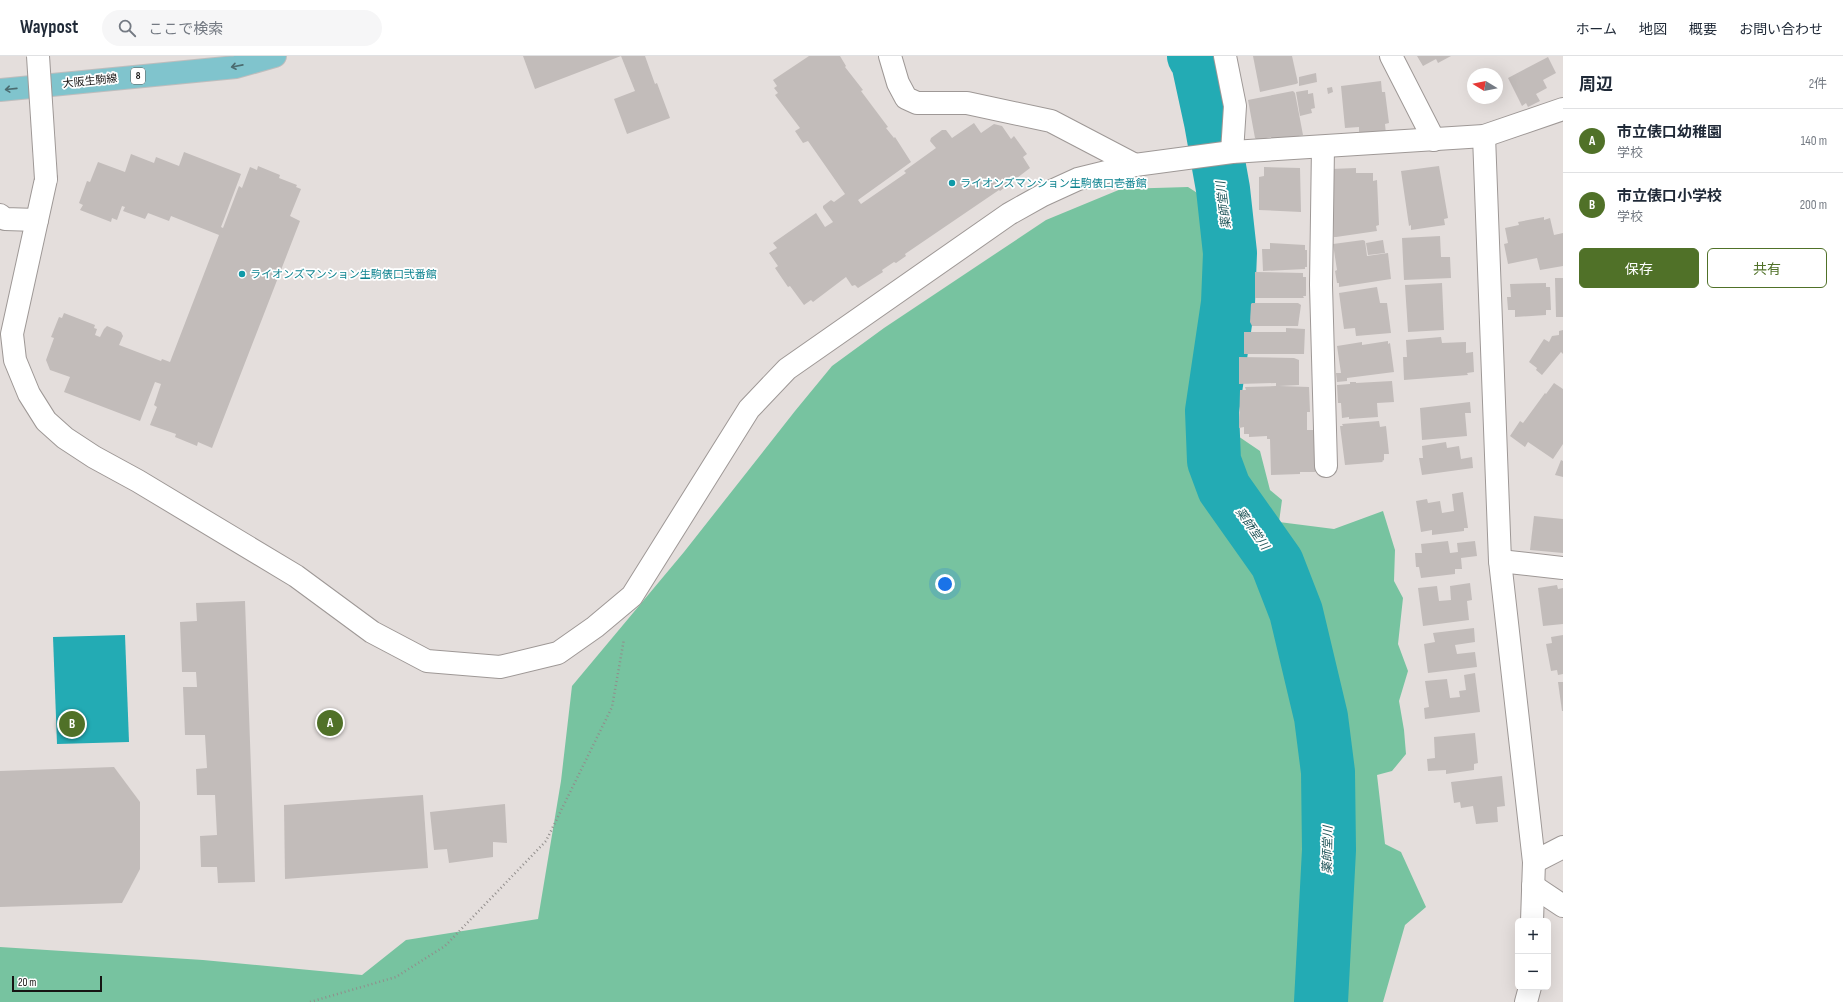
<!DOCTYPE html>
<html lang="ja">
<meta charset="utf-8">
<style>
:root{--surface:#fff;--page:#f6f6f7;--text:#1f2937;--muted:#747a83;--line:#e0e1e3;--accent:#507128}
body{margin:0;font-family:"Sofia Sans Condensed","Noto Sans JP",sans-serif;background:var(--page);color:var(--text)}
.controls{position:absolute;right:12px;bottom:12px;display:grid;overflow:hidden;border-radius:6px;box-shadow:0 4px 16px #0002}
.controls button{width:36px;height:36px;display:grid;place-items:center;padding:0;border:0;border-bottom:1px solid var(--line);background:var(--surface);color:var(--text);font:20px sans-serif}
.compass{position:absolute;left:1467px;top:12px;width:36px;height:36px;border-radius:50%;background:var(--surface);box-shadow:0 4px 16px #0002;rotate:280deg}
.scale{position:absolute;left:12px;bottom:10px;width:90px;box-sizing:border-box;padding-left:4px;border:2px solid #161413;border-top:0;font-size:11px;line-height:14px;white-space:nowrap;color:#161413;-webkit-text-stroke:3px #fff;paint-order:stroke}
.you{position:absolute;left:945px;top:528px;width:14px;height:14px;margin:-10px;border:3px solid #fff;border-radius:50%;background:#1a73e8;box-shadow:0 0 0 6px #1a73e833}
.badge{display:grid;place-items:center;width:26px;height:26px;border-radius:50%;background:var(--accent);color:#fff;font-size:13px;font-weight:700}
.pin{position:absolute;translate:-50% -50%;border:2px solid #fff;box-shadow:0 1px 4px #0006}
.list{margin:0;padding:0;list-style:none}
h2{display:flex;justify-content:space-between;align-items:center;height:52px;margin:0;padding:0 16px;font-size:17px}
h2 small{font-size:13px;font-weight:400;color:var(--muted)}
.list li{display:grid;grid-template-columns:26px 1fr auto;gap:12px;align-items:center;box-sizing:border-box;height:64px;padding:0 16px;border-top:1px solid var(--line)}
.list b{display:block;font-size:15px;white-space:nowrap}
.list p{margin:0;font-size:13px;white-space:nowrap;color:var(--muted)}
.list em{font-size:13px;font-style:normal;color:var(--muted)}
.actions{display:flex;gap:8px;padding:12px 16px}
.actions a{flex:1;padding:9px 0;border:1px solid var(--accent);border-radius:6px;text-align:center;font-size:14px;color:var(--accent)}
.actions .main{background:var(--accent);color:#fff}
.icon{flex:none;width:22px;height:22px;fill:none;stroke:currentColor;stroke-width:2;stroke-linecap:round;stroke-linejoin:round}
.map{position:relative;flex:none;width:1563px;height:946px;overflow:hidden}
header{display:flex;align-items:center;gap:24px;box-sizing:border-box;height:56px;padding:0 20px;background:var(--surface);border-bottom:1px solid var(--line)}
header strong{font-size:19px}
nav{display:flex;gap:22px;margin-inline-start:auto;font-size:14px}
.search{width:280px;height:36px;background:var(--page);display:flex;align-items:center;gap:10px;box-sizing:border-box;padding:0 14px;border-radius:22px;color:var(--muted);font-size:15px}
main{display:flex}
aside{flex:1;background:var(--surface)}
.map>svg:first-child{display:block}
</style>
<header>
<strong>Waypost</strong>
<div class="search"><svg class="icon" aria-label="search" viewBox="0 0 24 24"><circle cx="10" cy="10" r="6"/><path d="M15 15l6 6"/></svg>ここで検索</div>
<nav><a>ホーム</a><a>地図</a><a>概要</a><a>お問い合わせ</a></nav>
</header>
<main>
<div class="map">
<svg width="1563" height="946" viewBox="0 0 1563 946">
<rect width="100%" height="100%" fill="#e4dedc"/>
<!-- green -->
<path fill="#77c3a0" d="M 1188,131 L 1241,165 L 1249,191 L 1234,258 L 1232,376 L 1260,395 L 1270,434 L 1282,444 L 1279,466 L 1334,473 L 1383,455 L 1395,494 L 1394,525 L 1403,542 L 1398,588 L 1408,615 L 1399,645 L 1404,674 L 1406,698 L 1392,715 L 1377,719 L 1385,788 L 1401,796 L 1426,851 L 1405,869 L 1383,946 L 0,946 L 0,891 L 203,904 L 362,919 L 406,884 L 538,863 L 561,725 L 572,630 L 684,496 L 795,355 L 832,310 L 884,272 L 1046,164 L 1121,133 Z"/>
<!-- water -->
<path fill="#23abb4" d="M 125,579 L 129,686 L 57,688 L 53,581 Z"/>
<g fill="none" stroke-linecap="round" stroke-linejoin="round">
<!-- river -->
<path stroke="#23abb4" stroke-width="54" d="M 1194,0 L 1198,6 L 1211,66 L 1223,133 L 1230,197 L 1228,247 L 1212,355 L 1214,405 L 1224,432 L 1277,507 L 1296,556 L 1321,661 L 1328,716 L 1329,794 L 1321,946"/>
</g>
<!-- building -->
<g fill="#c2bcba">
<path d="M 523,0 L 645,0 L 655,28 L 657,27 L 670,62 L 627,78 L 614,43 L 635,35 L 621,0 L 535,33 Z"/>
<path d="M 809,0 L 840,0 L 846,10 L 845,11 L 863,34 L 861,35 L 888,71 L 886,72 L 894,82 L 895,81 L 911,106 L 858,144 L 861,148 L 906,117 L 904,115 L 936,92 L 930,85 L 931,82 L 942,74 L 946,74 L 952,82 L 974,67 L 981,77 L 994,68 L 1002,70 L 1011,83 L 1014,80 L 1027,98 L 1023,101 L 1030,112 L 1000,135 L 999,134 L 905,198 L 906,200 L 896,207 L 894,206 L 882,214 L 883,216 L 869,225 L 858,232 L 855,229 L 852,230 L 846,221 L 813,246 L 811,244 L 804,249 L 790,230 L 788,231 L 775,212 L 778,210 L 769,197 L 777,192 L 773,187 L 816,157 L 825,171 L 833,166 L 823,152 L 823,150 L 831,144 L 834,146 L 845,138 L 808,85 L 803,87 L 795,75 L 800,72 L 775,39 L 778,37 L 774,32 L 777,30 L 773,24 Z"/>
<path d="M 1253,0 L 1292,0 L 1298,27 L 1296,28 L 1260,36 Z"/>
<path d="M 1417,0 L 1451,0 L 1438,7 L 1436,3 L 1423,10 Z"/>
<path d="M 1548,1 L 1556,17 L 1543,24 L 1547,32 L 1536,38 L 1540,45 L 1528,51 L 1526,47 L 1522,50 L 1508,22 Z"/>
<path d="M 1316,17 L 1317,26 L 1299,30 L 1299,21 Z"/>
<path d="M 1381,25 L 1382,36 L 1385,36 L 1389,67 L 1385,68 L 1386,78 L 1359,80 L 1359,71 L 1345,72 L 1341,30 Z"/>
<path d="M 1332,31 L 1333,36 L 1328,38 L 1327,32 Z"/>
<path d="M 1308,34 L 1308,38 L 1313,37 L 1315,52 L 1311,53 L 1312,57 L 1300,60 L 1296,36 Z"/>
<path d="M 1293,35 L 1295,37 L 1303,79 L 1272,86 L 1271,81 L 1257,84 L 1255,82 L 1248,44 Z"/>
<path d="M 184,96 L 241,118 L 221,171 L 223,172 L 239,130 L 242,132 L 250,111 L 257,114 L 258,110 L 280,119 L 279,122 L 297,129 L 296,131 L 301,133 L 290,160 L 300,165 L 212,392 L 198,386 L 197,390 L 175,381 L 176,378 L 150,369 L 157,351 L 154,349 L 161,328 L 155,326 L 140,365 L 64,336 L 70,321 L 50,314 L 46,304 L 54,282 L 51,281 L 59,261 L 62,262 L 64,257 L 95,269 L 94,272 L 97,273 L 95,279 L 100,281 L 104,273 L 107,270 L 121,276 L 123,280 L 119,289 L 161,305 L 162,303 L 170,306 L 219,179 L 171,160 L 169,165 L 148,157 L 145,163 L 123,155 L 125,151 L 122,150 L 117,164 L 112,162 L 111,166 L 80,154 L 83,149 L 79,147 L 87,125 L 90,126 L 98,106 L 125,116 L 131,98 L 154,107 L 156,101 L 179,110 Z"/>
<path d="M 1439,110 L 1448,162 L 1444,163 L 1445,169 L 1411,174 L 1411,169 L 1409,170 L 1401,115 Z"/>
<path d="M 1264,111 L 1300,112 L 1301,156 L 1259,154 L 1259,121 L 1264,120 Z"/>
<path d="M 1356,112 L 1356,117 L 1373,117 L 1373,125 L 1377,124 L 1379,169 L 1376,170 L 1377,175 L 1336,181 L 1334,181 L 1331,113 Z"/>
<path d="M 1544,161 L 1544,164 L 1550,162 L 1554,179 L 1563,177 L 1563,210 L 1540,214 L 1537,202 L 1508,208 L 1504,188 L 1508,187 L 1505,172 L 1519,169 L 1518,166 Z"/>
<path d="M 1440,180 L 1441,201 L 1450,201 L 1451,222 L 1404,224 L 1402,182 Z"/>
<path d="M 1363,184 L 1365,185 L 1367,200 L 1388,197 L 1391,223 L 1339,231 L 1339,227 L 1337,227 L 1335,215 L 1337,214 L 1333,188 Z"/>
<path d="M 1383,184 L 1385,197 L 1368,199 L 1366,187 Z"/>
<path d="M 1270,187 L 1305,189 L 1305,194 L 1307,194 L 1307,211 L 1305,211 L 1305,213 L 1263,215 L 1262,193 L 1270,193 Z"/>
<path d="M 1255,216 L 1303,217 L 1303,221 L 1306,221 L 1306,240 L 1303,240 L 1304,242 L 1255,242 Z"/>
<path d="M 1555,222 L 1563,222 L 1563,261 L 1556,261 Z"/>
<path d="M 1442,227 L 1444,274 L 1408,276 L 1405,229 Z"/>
<path d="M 1546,227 L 1546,231 L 1550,231 L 1551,254 L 1546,254 L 1546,259 L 1515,261 L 1515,254 L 1508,254 L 1507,241 L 1511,241 L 1510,228 Z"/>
<path d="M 1377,231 L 1380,247 L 1387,247 L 1391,277 L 1356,280 L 1355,272 L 1344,273 L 1339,237 Z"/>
<path d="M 1252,247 L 1298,247 L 1301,249 L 1298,270 L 1252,270 L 1250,266 L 1251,248 Z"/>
<path d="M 1286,272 L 1305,273 L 1304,298 L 1244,298 L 1244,276 L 1286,276 Z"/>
<path d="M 1563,274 L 1563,298 L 1561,296 L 1542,319 L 1536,314 L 1537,312 L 1529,306 L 1544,283 L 1549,286 L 1552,280 L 1559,279 L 1559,275 Z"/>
<path d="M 1441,281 L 1442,287 L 1466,286 L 1466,297 L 1473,296 L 1474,316 L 1467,317 L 1468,319 L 1404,324 L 1403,301 L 1407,301 L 1406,284 Z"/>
<path d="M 1388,285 L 1388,288 L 1390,287 L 1394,316 L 1347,322 L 1347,325 L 1337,326 L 1336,317 L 1341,317 L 1337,290 L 1362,286 L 1362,289 Z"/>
<path d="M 1239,301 L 1294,302 L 1299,304 L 1299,329 L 1279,330 L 1309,331 L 1310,356 L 1307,356 L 1307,374 L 1314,374 L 1315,416 L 1300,416 L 1300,418 L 1271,419 L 1270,383 L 1267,383 L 1267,380 L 1249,381 L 1249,378 L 1244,378 L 1244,371 L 1239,372 L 1240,334 L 1246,334 L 1245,331 L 1276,330 L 1276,327 L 1239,328 Z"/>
<path d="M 1392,325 L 1394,346 L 1377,347 L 1378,361 L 1349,363 L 1349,361 L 1342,362 L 1341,347 L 1338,347 L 1337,329 L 1350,328 L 1350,326 L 1356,326 L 1356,327 Z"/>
<path d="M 1554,327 L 1563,333 L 1563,388 L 1553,403 L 1528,386 L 1525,391 L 1510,380 L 1520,365 L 1523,367 L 1545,337 L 1546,338 Z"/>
<path d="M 1470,346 L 1471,357 L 1465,357 L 1467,380 L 1422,384 L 1420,352 Z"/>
<path d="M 1379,365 L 1380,371 L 1386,370 L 1389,398 L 1384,398 L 1384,404 L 1382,405 L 1383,406 L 1345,409 L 1340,370 L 1343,370 L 1342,368 Z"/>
<path d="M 1446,386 L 1447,392 L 1459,390 L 1461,403 L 1472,401 L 1473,412 L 1422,419 L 1419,402 L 1423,402 L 1422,390 Z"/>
<path d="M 1561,404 L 1563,405 L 1563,421 L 1555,419 Z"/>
<path d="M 1463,436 L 1468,472 L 1464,472 L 1464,475 L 1432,479 L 1432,474 L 1421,476 L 1416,445 L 1427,443 L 1428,447 L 1440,445 L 1442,457 L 1454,455 L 1452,438 Z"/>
<path d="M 1534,460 L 1563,463 L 1563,497 L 1530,494 Z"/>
<path d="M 1448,485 L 1450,497 L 1458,496 L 1457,487 L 1475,485 L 1477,500 L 1461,502 L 1462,513 L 1455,513 L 1455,518 L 1421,522 L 1419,511 L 1416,511 L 1415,497 L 1422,497 L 1421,488 Z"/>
<path d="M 1470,527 L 1472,544 L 1467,545 L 1469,564 L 1423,570 L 1418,532 L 1437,530 L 1439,545 L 1451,544 L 1450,530 Z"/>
<path d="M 1557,529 L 1558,533 L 1563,532 L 1563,568 L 1543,570 L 1538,532 Z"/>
<path d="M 245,545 L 255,826 L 218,827 L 217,811 L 201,811 L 200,780 L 217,779 L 215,739 L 197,739 L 196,713 L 207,712 L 205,679 L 185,679 L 183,631 L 197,631 L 196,616 L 182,616 L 180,566 L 197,565 L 196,547 Z"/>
<path d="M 1474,572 L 1475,586 L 1455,589 L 1457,598 L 1475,596 L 1477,611 L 1428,617 L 1424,588 L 1435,586 L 1433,577 Z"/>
<path d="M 1563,579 L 1563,618 L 1558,619 L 1557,614 L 1551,615 L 1546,588 L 1552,587 L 1551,581 Z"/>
<path d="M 1475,617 L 1480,656 L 1425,663 L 1424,652 L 1429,651 L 1425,625 L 1447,623 L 1450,642 L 1460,641 L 1459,635 L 1466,634 L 1464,619 Z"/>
<path d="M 1558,626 L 1563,626 L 1563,655 L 1562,655 Z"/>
<path d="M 1475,677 L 1478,707 L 1474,708 L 1474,714 L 1446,718 L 1446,714 L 1428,715 L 1427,703 L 1435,702 L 1434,681 Z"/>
<path d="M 114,711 L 140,746 L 140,813 L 122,847 L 0,851 L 0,715 Z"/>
<path d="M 1502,720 L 1505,750 L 1497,751 L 1498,766 L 1476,768 L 1473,750 L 1461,752 L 1460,746 L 1454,747 L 1451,726 Z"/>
<path d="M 423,739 L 428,812 L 285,823 L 284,749 Z"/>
<path d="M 505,748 L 507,787 L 493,786 L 493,801 L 449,807 L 447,793 L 434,794 L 430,756 Z"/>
</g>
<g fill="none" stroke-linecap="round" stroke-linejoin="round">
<defs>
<g id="minor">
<path d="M 890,0 L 898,27 L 906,42 L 917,47 L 967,47 L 1051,65 L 1135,109"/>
<path d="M 1225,0 L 1235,50 L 1232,96"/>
<path d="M 1391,0 L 1434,84"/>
<path d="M 1484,80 L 1500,505 L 1534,806 L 1532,865"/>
<path d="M 1323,91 L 1321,229 L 1326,410"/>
<path d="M 46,123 L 12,278 L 15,304 L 29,338 L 46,365 L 65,382 L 94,401 L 138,425 L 296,520 L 372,576 L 427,605 L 500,611 L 558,597 L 595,571 L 632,540 L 749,353 L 787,313 L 1009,158 L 1043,139 L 1078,123 L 1135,109 L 1232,96 L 1484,80 L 1563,53"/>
<path d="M 0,159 L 5,163 L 37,164"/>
<path d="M 1500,505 L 1563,512"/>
<path d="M 1534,806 L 1563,791"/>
<path d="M 1533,830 L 1563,850"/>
<path d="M 1526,946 L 1530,931"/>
</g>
<path id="major" d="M 0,34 L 236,11 L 275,0"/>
</defs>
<!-- minor casing -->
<use href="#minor" stroke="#9e9896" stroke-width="24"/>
<!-- major casing -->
<use href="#major" stroke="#bebdbd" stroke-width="24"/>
<!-- path -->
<path stroke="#918d8b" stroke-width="2.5" stroke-dasharray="1 3" stroke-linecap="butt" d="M 310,946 L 396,921 L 445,890 L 546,785 L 612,651 L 624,583"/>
<!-- minor -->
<use href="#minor" stroke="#fff" stroke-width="22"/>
<!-- major -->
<use href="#major" stroke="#80c4cd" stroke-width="22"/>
<defs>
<path id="minor-bridge" d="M 38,0 L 46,123"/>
</defs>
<!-- minor-bridge casing -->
<use href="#minor-bridge" stroke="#9e9896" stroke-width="24" stroke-linecap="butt"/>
<!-- minor-bridge -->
<use href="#minor-bridge" stroke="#fff" stroke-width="22"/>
</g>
<!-- one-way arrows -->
<defs><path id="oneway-shaft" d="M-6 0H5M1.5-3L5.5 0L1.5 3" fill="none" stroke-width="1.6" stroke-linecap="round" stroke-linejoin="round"/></defs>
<g stroke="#4b6c70">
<use href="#oneway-shaft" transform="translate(237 10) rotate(169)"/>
<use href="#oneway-shaft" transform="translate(11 33) rotate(174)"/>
</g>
<!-- markers -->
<g fill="#0f9aa8" stroke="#fff" stroke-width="1.5">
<circle cx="952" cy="127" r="4"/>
<circle cx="242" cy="218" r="4"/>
</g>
<g text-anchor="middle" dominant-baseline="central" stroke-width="3.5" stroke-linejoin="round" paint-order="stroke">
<!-- shield labels -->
<rect fill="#fff" stroke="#5c5a5a" stroke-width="1" x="131" y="12" width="14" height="16" rx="3"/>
<g font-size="10" font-weight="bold" fill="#161413">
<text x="138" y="20">8</text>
</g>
<!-- street labels -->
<g font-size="11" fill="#161413" stroke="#fff">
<text transform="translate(90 25) rotate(-6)">大阪生駒線</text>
</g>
<!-- culture labels -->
<g font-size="11" fill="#0d838f" stroke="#fff" text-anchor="start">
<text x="960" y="127">ライオンズマンション生駒俵口壱番館</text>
<text x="250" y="218">ライオンズマンション生駒俵口弐番館</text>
</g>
<!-- water labels -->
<g font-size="12" font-style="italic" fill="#24585c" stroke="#fff">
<text transform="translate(1224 149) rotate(-97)">薬師堂川</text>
<text transform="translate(1252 473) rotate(55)">薬師堂川</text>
<text transform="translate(1328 794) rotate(-89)">薬師堂川</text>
</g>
</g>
</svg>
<div class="controls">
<button>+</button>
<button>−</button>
</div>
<svg class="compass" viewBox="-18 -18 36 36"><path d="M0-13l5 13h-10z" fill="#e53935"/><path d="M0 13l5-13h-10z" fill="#747a83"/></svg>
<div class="scale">20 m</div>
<div class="you"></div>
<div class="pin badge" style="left:330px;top:667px">A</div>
<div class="pin badge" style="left:72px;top:668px">B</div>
</div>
<aside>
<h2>周辺<small>2件</small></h2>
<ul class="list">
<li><span class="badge">A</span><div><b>市立俵口幼稚園</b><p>学校</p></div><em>140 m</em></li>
<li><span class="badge">B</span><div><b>市立俵口小学校</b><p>学校</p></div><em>200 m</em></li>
</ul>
<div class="actions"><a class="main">保存</a><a>共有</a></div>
</aside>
</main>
